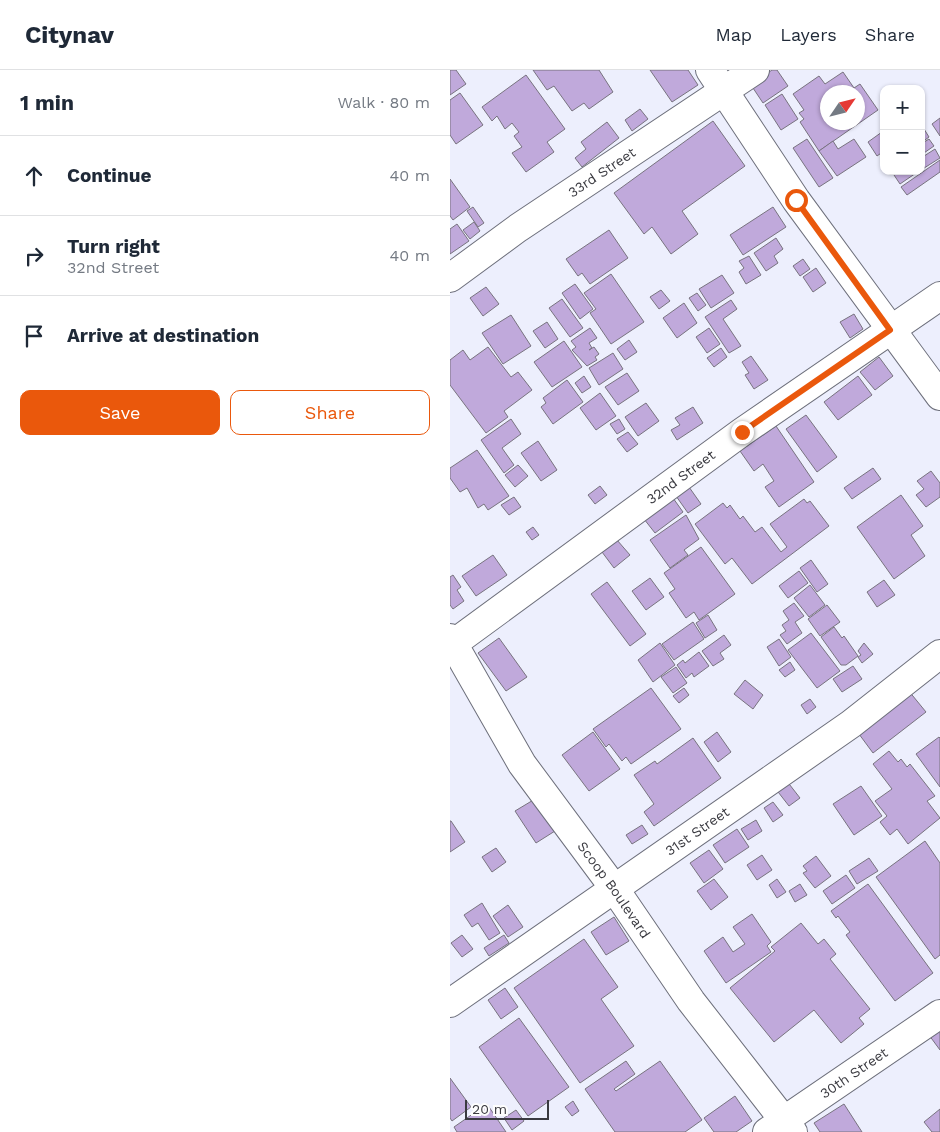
<!DOCTYPE html>
<meta charset="utf-8">
<style>
:root{--surface:#fff;--page:#f2f2f3;--text:#1f2937;--muted:#747a83;--line:#e0e1e3;--accent:#ea580c}
body{margin:0;font-family:"Work Sans",sans-serif;background:var(--page);color:var(--text)}
.controls{position:absolute;right:15px;top:15px;display:grid;overflow:hidden;border-radius:10px;box-shadow:0 1px 4px #0004}
.controls button{width:45px;height:45px;display:grid;place-items:center;padding:0;border:0;border-bottom:1px solid var(--line);background:var(--surface);color:var(--text);font:25px sans-serif}
.compass{position:absolute;left:370px;top:15px;width:45px;height:45px;border-radius:50%;background:var(--surface);box-shadow:0 1px 4px #0004;rotate:55deg}
.scale{position:absolute;left:15px;bottom:12px;width:84px;box-sizing:border-box;padding-left:5px;border:2px solid #3a3a40;border-top:0;font-size:14px;line-height:18px;white-space:nowrap;color:#3a3a40;-webkit-text-stroke:4px #fdfdfd;paint-order:stroke}
.stop{position:absolute;width:15px;height:15px;margin:-11px;border:4px solid #ea580c;border-radius:50%;background:#fff}
.stop.end{background:#ea580c;border-color:#fff;box-shadow:0 1px 5px #0008}
.list{margin:0;padding:0;list-style:none}
h2{display:flex;justify-content:space-between;align-items:center;height:65px;margin:0;padding:0 20px;font-size:21px}
h2 small{font-size:16px;font-weight:400;color:var(--muted)}
.list li{display:grid;grid-template-columns:32px 1fr auto;gap:15px;align-items:center;box-sizing:border-box;height:80px;padding:0 20px;border-top:1px solid var(--line)}
.list b{display:block;font-size:19px;white-space:nowrap}
.list p{margin:0;font-size:16px;white-space:nowrap;color:var(--muted)}
.list em{font-size:16px;font-style:normal;color:var(--muted)}
.actions{display:flex;gap:10px;padding:15px 20px}
.actions a{flex:1;padding:11px 0;border:1px solid var(--accent);border-radius:10px;text-align:center;font-size:18px;color:var(--accent)}
.actions .main{background:var(--accent);color:#fff}
.icon{flex:none;width:28px;height:28px;fill:none;stroke:currentColor;stroke-width:2;stroke-linecap:round;stroke-linejoin:round}
.map{position:relative;flex:none;width:490px;height:1062px;overflow:hidden}
header{display:flex;align-items:center;gap:30px;box-sizing:border-box;height:70px;padding:0 25px;background:var(--surface);border-bottom:1px solid var(--line)}
header strong{font-size:24px}
nav{display:flex;gap:28px;margin-inline-start:auto;font-size:18px}
main{display:flex}
aside{flex:1;background:var(--surface)}
.map>svg:first-child{display:block}
</style>
<header>
<strong>Citynav</strong>
<nav><a>Map</a><a>Layers</a><a>Share</a></nav>
</header>
<main>
<aside>
<h2>1 min<small>Walk · 80 m</small></h2>
<ul class="list">
<li><svg class="icon" aria-label="ahead" viewBox="0 0 24 24"><path d="M12 20V5M6 11l6-6 6 6"/></svg><div><b>Continue</b></div><em>40 m</em></li>
<li><svg class="icon" aria-label="right" viewBox="0 0 24 24"><path d="M7 20v-9h11M14 6l5 5-5 5"/></svg><div><b>Turn right</b><p>32nd Street</p></div><em>40 m</em></li>
<li><svg class="icon" aria-label="arrive" viewBox="0 0 24 24"><path d="M6 21V4h12l-3 4 3 4H6"/></svg><div><b>Arrive at destination</b></div></li>
</ul>
<div class="actions"><a class="main">Save</a><a>Share</a></div>
</aside>
<div class="map">
<svg width="490" height="1062" viewBox="0 0 490 1062">
<rect width="100%" height="100%" fill="#edeffd"/>
<!-- building -->
<g fill="#c0a9db" stroke="#78737f" fill-rule="evenodd">
<path d="M 0,0 L 6,0 L 16,14 L 0,25 Z"/>
<path d="M 83,0 L 149,0 L 163,22 L 139,39 L 134,33 L 122,41 L 104,16 L 97,20 Z"/>
<path d="M 200,0 L 238,0 L 248,15 L 222,32 Z"/>
<path d="M 322,0 L 327,0 L 338,16 L 313,33 L 301,15 Z"/>
<path d="M 393,2 L 404,18 L 410,14 L 428,40 L 369,81 L 350,52 L 354,49 L 349,43 L 354,40 L 343,24 L 369,6 L 375,14 ZM 378,22 L 408,22 L 408,52 L 378,52 Z"/>
<path d="M 76,5 L 115,59 L 97,72 L 104,82 L 76,102 L 62,83 L 72,77 L 64,66 L 69,62 L 62,53 L 55,59 L 47,46 L 42,51 L 32,37 Z"/>
<path d="M 10,23 L 33,55 L 6,74 L 0,65 L 0,30 Z"/>
<path d="M 332,24 L 348,49 L 331,60 L 315,35 Z"/>
<path d="M 190,39 L 198,49 L 182,61 L 175,50 Z"/>
<path d="M 490,48 L 490,66 L 482,54 Z"/>
<path d="M 263,51 L 295,96 L 232,141 L 248,164 L 221,184 L 202,157 L 194,164 L 164,123 Z"/>
<path d="M 157,52 L 169,68 L 132,97 L 125,88 L 136,79 L 131,72 Z"/>
<path d="M 474,59 L 479,67 L 471,73 L 471,61 Z"/>
<path d="M 432,62 L 434,81 L 427,86 L 418,72 Z"/>
<path d="M 357,69 L 383,108 L 369,117 L 343,78 Z"/>
<path d="M 404,69 L 416,87 L 387,106 L 369,81 L 383,71 L 388,79 Z"/>
<path d="M 479,69 L 484,76 L 471,85 L 471,74 Z"/>
<path d="M 485,79 L 490,88 L 471,100 L 471,88 Z"/>
<path d="M 490,90 L 490,102 L 457,125 L 451,117 Z"/>
<path d="M 450,101 L 469,101 L 450,114 L 444,105 Z"/>
<path d="M 0,109 L 20,137 L 3,150 L 0,146 Z"/>
<path d="M 23,137 L 34,153 L 28,157 L 17,141 Z"/>
<path d="M 323,137 L 336,157 L 293,185 L 280,165 Z"/>
<path d="M 24,152 L 30,161 L 20,169 L 13,160 Z"/>
<path d="M 7,154 L 19,171 L 0,184 L 0,159 Z"/>
<path d="M 159,160 L 178,188 L 140,214 L 132,203 L 128,206 L 116,189 Z"/>
<path d="M 326,168 L 333,179 L 324,186 L 328,193 L 316,201 L 304,183 Z"/>
<path d="M 299,186 L 311,205 L 296,214 L 289,202 L 294,198 L 289,191 Z"/>
<path d="M 353,189 L 360,199 L 350,206 L 343,196 Z"/>
<path d="M 366,198 L 376,213 L 363,222 L 353,207 Z"/>
<path d="M 161,204 L 194,252 L 161,274 L 140,243 L 146,239 L 134,223 Z"/>
<path d="M 272,205 L 284,223 L 261,238 L 249,219 Z"/>
<path d="M 125,214 L 143,239 L 130,249 L 112,223 Z"/>
<path d="M 36,217 L 49,234 L 33,246 L 20,228 Z"/>
<path d="M 211,220 L 220,231 L 209,239 L 200,227 Z"/>
<path d="M 247,223 L 256,235 L 248,241 L 239,228 Z"/>
<path d="M 112,229 L 133,258 L 120,267 L 99,238 Z"/>
<path d="M 281,230 L 287,239 L 273,249 L 291,276 L 279,283 L 255,247 Z"/>
<path d="M 234,233 L 247,253 L 227,268 L 213,248 Z"/>
<path d="M 404,244 L 413,259 L 400,268 L 390,252 Z"/>
<path d="M 61,245 L 81,276 L 53,294 L 32,263 Z"/>
<path d="M 97,252 L 108,269 L 95,278 L 83,261 Z"/>
<path d="M 140,258 L 147,268 L 139,273 L 142,278 L 139,280 L 144,277 L 149,284 L 145,287 L 147,290 L 137,296 L 122,280 L 126,277 L 121,271 Z"/>
<path d="M 259,258 L 270,274 L 257,283 L 246,267 Z"/>
<path d="M 179,270 L 187,282 L 175,290 L 167,279 Z"/>
<path d="M 114,271 L 132,297 L 102,317 L 84,292 Z"/>
<path d="M 38,277 L 61,307 L 68,302 L 82,320 L 54,341 L 58,347 L 36,363 L 0,315 L 0,290 L 13,280 L 20,290 Z"/>
<path d="M 271,278 L 277,287 L 264,297 L 257,288 Z"/>
<path d="M 163,283 L 173,299 L 149,315 L 139,298 Z"/>
<path d="M 301,286 L 318,310 L 304,319 L 295,305 L 299,303 L 292,292 Z"/>
<path d="M 429,287 L 443,306 L 425,320 L 410,302 Z"/>
<path d="M 177,303 L 189,321 L 168,335 L 155,317 Z"/>
<path d="M 134,306 L 141,317 L 132,323 L 125,313 Z"/>
<path d="M 408,306 L 422,325 L 388,350 L 374,332 Z"/>
<path d="M 117,310 L 133,332 L 103,354 L 91,337 L 96,333 L 93,328 Z"/>
<path d="M 150,323 L 166,346 L 146,360 L 130,338 Z"/>
<path d="M 196,333 L 209,351 L 188,366 L 175,347 Z"/>
<path d="M 243,337 L 253,353 L 227,370 L 221,360 L 230,355 L 225,348 Z"/>
<path d="M 356,345 L 387,387 L 367,402 L 336,359 Z"/>
<path d="M 61,349 L 71,364 L 52,378 L 64,395 L 54,403 L 31,370 Z"/>
<path d="M 169,349 L 175,359 L 167,364 L 160,354 Z"/>
<path d="M 326,356 L 364,412 L 329,437 L 315,417 L 324,411 L 313,394 L 304,401 L 290,381 Z"/>
<path d="M 178,362 L 188,374 L 177,382 L 167,369 Z"/>
<path d="M 88,371 L 107,400 L 91,411 L 71,383 Z"/>
<path d="M 27,380 L 59,426 L 38,440 L 34,434 L 28,438 L 17,418 L 10,422 L 0,408 L 0,398 Z"/>
<path d="M 68,395 L 78,406 L 65,417 L 55,405 Z"/>
<path d="M 423,398 L 431,409 L 402,429 L 394,418 Z"/>
<path d="M 481,401 L 490,413 L 490,427 L 476,437 L 466,425 L 474,419 L 467,411 Z"/>
<path d="M 150,416 L 157,425 L 145,434 L 138,425 Z"/>
<path d="M 239,417 L 251,434 L 238,443 L 226,426 Z"/>
<path d="M 451,425 L 473,456 L 461,465 L 475,486 L 444,509 L 407,457 Z"/>
<path d="M 64,427 L 71,437 L 59,445 L 51,435 Z"/>
<path d="M 223,428 L 233,442 L 205,463 L 194,449 Z"/>
<path d="M 354,429 L 357,433 L 360,431 L 379,456 L 302,514 L 282,488 L 275,494 L 245,454 L 273,433 L 277,438 L 280,435 L 290,449 L 293,446 L 305,462 L 312,457 L 331,482 L 337,477 L 320,454 Z"/>
<path d="M 236,445 L 249,469 L 234,480 L 238,485 L 220,498 L 200,470 Z"/>
<path d="M 83,457 L 89,465 L 82,470 L 76,462 Z"/>
<path d="M 167,470 L 180,485 L 164,498 L 152,482 Z"/>
<path d="M 251,477 L 285,524 L 249,550 L 244,542 L 236,548 L 219,523 L 225,519 L 214,503 Z"/>
<path d="M 43,485 L 57,505 L 26,526 L 12,506 Z"/>
<path d="M 361,490 L 378,514 L 367,522 L 350,498 Z"/>
<path d="M 349,501 L 358,513 L 338,528 L 329,516 Z"/>
<path d="M 3,505 L 11,517 L 7,520 L 14,531 L 3,539 L 0,535 L 0,507 Z"/>
<path d="M 200,508 L 214,527 L 196,540 L 182,521 Z"/>
<path d="M 434,510 L 445,525 L 427,537 L 417,522 Z"/>
<path d="M 157,512 L 196,564 L 180,576 L 141,524 Z"/>
<path d="M 360,515 L 375,535 L 359,547 L 344,528 Z"/>
<path d="M 344,533 L 354,546 L 345,552 L 352,563 L 337,574 L 330,565 L 336,561 L 332,555 L 339,550 L 333,541 Z"/>
<path d="M 377,535 L 390,552 L 370,566 L 358,549 Z"/>
<path d="M 258,545 L 267,560 L 255,568 L 246,553 Z"/>
<path d="M 243,552 L 254,569 L 224,590 L 212,574 Z"/>
<path d="M 384,557 L 392,568 L 394,566 L 408,586 L 396,595 L 391,595 L 371,567 Z"/>
<path d="M 361,563 L 390,601 L 367,618 L 338,580 Z"/>
<path d="M 274,565 L 281,575 L 270,583 L 274,589 L 263,596 L 252,581 Z"/>
<path d="M 49,568 L 77,607 L 56,621 L 28,583 Z"/>
<path d="M 329,569 L 341,587 L 329,596 L 317,577 Z"/>
<path d="M 210,573 L 225,595 L 203,612 L 188,590 Z"/>
<path d="M 414,573 L 423,584 L 412,593 L 408,587 L 411,585 L 408,581 Z"/>
<path d="M 249,582 L 259,596 L 244,607 L 242,603 L 236,608 L 227,595 L 233,590 L 235,593 Z"/>
<path d="M 340,592 L 345,600 L 335,607 L 329,600 Z"/>
<path d="M 403,596 L 412,609 L 392,622 L 383,609 Z"/>
<path d="M 226,597 L 237,613 L 223,623 L 211,607 Z"/>
<path d="M 295,610 L 313,625 L 303,639 L 284,624 Z"/>
<path d="M 201,618 L 231,659 L 181,694 L 176,687 L 172,691 L 159,674 L 156,677 L 143,659 Z"/>
<path d="M 234,618 L 239,625 L 229,633 L 223,626 Z"/>
<path d="M 458,620 L 476,642 L 423,683 L 406,660 Z"/>
<path d="M 360,629 L 366,637 L 357,644 L 351,635 Z"/>
<path d="M 143,662 L 170,699 L 139,721 L 112,685 Z"/>
<path d="M 267,662 L 281,682 L 268,692 L 254,672 Z"/>
<path d="M 489,667 L 490,668 L 490,717 L 466,684 Z"/>
<path d="M 243,668 L 271,708 L 204,756 L 194,742 L 204,734 L 184,705 L 205,691 L 207,694 Z"/>
<path d="M 439,681 L 448,692 L 451,689 L 457,697 L 460,694 L 485,726 L 477,731 L 490,748 L 458,774 L 447,759 L 440,765 L 430,752 L 437,746 L 425,731 L 442,719 L 423,694 Z"/>
<path d="M 336,710 L 350,728 L 339,736 L 325,718 Z"/>
<path d="M 411,716 L 432,746 L 404,765 L 383,734 Z"/>
<path d="M 85,729 L 105,761 L 86,773 L 65,741 Z"/>
<path d="M 323,732 L 333,745 L 323,752 L 314,738 Z"/>
<path d="M 306,750 L 312,761 L 298,770 L 291,759 Z"/>
<path d="M 1,751 L 15,772 L 0,782 L 0,751 Z"/>
<path d="M 192,755 L 198,764 L 182,774 L 176,765 Z"/>
<path d="M 287,759 L 299,777 L 275,793 L 263,775 Z"/>
<path d="M 475,771 L 490,793 L 490,885 L 485,889 L 426,807 Z"/>
<path d="M 46,778 L 56,792 L 42,802 L 32,787 Z"/>
<path d="M 259,780 L 273,799 L 254,813 L 240,793 Z"/>
<path d="M 312,785 L 322,800 L 307,810 L 297,795 Z"/>
<path d="M 366,786 L 381,806 L 365,818 L 353,803 L 357,801 L 353,796 Z"/>
<path d="M 419,788 L 428,801 L 407,814 L 399,801 Z"/>
<path d="M 396,805 L 405,818 L 382,834 L 373,821 Z"/>
<path d="M 264,809 L 278,827 L 261,840 L 247,821 Z"/>
<path d="M 327,809 L 336,822 L 327,828 L 319,815 Z"/>
<path d="M 350,814 L 357,825 L 345,832 L 339,821 Z"/>
<path d="M 418,814 L 483,903 L 445,931 L 396,865 L 400,862 L 388,846 L 386,848 L 381,841 Z"/>
<path d="M 32,833 L 50,863 L 39,870 L 28,853 L 22,857 L 14,845 Z"/>
<path d="M 58,835 L 73,857 L 58,867 L 43,846 Z"/>
<path d="M 302,844 L 321,872 L 317,876 L 321,882 L 276,913 L 254,881 L 273,867 L 283,882 L 295,874 L 283,857 Z"/>
<path d="M 164,847 L 179,871 L 156,885 L 141,862 Z"/>
<path d="M 351,853 L 368,874 L 374,869 L 386,884 L 380,889 L 420,939 L 409,948 L 414,954 L 391,973 L 364,940 L 324,972 L 280,918 L 325,881 L 321,877 Z"/>
<path d="M 12,865 L 23,879 L 12,887 L 1,873 Z"/>
<path d="M 54,865 L 59,873 L 39,886 L 34,878 Z"/>
<path d="M 134,869 L 168,917 L 151,929 L 184,976 L 130,1013 L 64,918 Z"/>
<path d="M 55,918 L 68,937 L 51,949 L 38,930 Z"/>
<path d="M 69,948 L 119,1017 L 78,1046 L 29,977 Z"/>
<path d="M 490,950 L 490,980 L 476,961 Z"/>
<path d="M 176,991 L 185,1004 L 164,1019 L 166,1021 L 210,991 L 252,1050 L 235,1062 L 165,1062 L 135,1019 Z"/>
<path d="M 0,1008 L 21,1037 L 2,1051 L 0,1048 Z"/>
<path d="M 285,1026 L 302,1051 L 286,1062 L 264,1062 L 254,1048 Z"/>
<path d="M 123,1031 L 129,1041 L 122,1046 L 115,1037 Z"/>
<path d="M 37,1034 L 56,1062 L 7,1062 L 4,1057 Z"/>
<path d="M 394,1034 L 412,1062 L 370,1062 L 364,1053 Z"/>
<path d="M 490,1039 L 490,1062 L 482,1062 L 474,1052 Z"/>
<path d="M 66,1040 L 74,1051 L 62,1060 L 54,1048 Z"/>
</g>
<g fill="none" stroke-linecap="round" stroke-linejoin="round">
<defs>
<g id="minor">
<path d="M 260,0 L 346,130 L 490,326"/>
<path id="s1" d="M 0,208 L 68,158 L 305,0"/>
<path id="s2" d="M 0,568 L 72,694 L 164,818 L 241,931 L 343,1062"/>
<path id="s3" d="M 0,576 L 292,362 L 490,226"/>
<path id="s4" d="M 0,933 L 401,654 L 490,584"/>
<path id="s5" d="M 317,1062 L 490,944"/>
</g>
</defs>
<!-- minor casing -->
<use href="#minor" stroke="#6d6f7b" stroke-width="30"/>
<!-- minor -->
<use href="#minor" stroke="#fff" stroke-width="28"/>
</g>
<g fill="none" stroke-linecap="round" stroke-linejoin="round">
<!-- route -->
<path stroke="#ea580c" stroke-width="6" d="M 292,362 L 440,260 L 346,130"/>
</g>
<g text-anchor="middle" dominant-baseline="central" stroke-width="4.5" stroke-linejoin="round" paint-order="stroke">
<!-- street labels -->
<g font-size="14" fill="#3a3a40" stroke="#fdfdfd">
<text stroke="none"><textPath href="#s1" startOffset="185">33rd Street</textPath></text>
<text stroke="none"><textPath href="#s3" startOffset="286">32nd Street</textPath></text>
<text stroke="none"><textPath href="#s4" startOffset="301">31st Street</textPath></text>
<text stroke="none"><textPath href="#s2" startOffset="301">Scoop Boulevard</textPath></text>
<text stroke="none"><textPath href="#s5" startOffset="105">30th Street</textPath></text>
</g>
</g>
</svg>
<div class="controls">
<button>+</button>
<button>−</button>
</div>
<svg class="compass" viewBox="-18 -18 36 36"><path d="M0-13l5 13h-10z" fill="#e53935"/><path d="M0 13l5-13h-10z" fill="#747a83"/></svg>
<div class="scale">20 m</div>
<div class="stop" style="left:346px;top:130px"></div>
<div class="stop end" style="left:292px;top:362px"></div>
</div>
</main>
